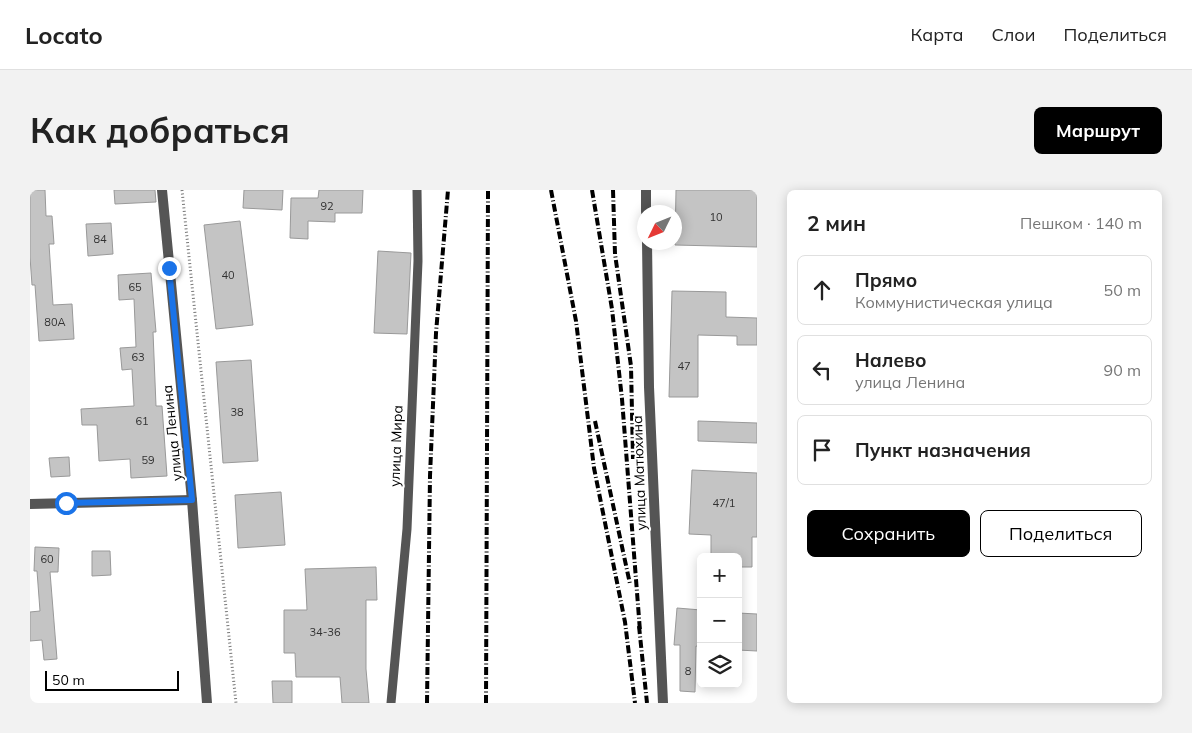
<!DOCTYPE html>
<html lang="ru">
<meta charset="utf-8">
<style>
:root{--surface:#fff;--page:#f2f2f2;--text:#222;--muted:#767676;--line:#e0e0e0;--accent:#000}
body{margin:0;font-family:Mulish,sans-serif;background:var(--page);color:var(--text)}
.controls{position:absolute;right:15px;bottom:15px;display:grid;overflow:hidden;border-radius:8px;box-shadow:0 2px 12px #0003}
.controls button{width:45px;height:45px;display:grid;place-items:center;padding:0;border:0;border-bottom:1px solid var(--line);background:var(--surface);color:var(--text);font:25px sans-serif}
.compass{position:absolute;left:607px;top:15px;width:45px;height:45px;border-radius:50%;background:var(--surface);box-shadow:0 2px 12px #0003;rotate:227deg}
.scale{position:absolute;left:15px;bottom:12px;width:134px;box-sizing:border-box;padding-left:5px;border:2px solid #000;border-top:0;font-size:14px;line-height:18px;white-space:nowrap;color:#000;-webkit-text-stroke:4px #fff;paint-order:stroke}
.stop{position:absolute;width:15px;height:15px;margin:-11px;border:4px solid #1a73e8;border-radius:50%;background:#fff}
.stop.end{background:#1a73e8;border-color:#fff;box-shadow:0 1px 5px #0008}
.list{margin:0;padding:0;list-style:none}
h2{display:flex;justify-content:space-between;align-items:center;height:65px;margin:0;padding:0 20px;font-size:21px}
h2 small{font-size:16px;font-weight:400;color:var(--muted)}
.list li{display:grid;grid-template-columns:32px 1fr auto;gap:15px;align-items:center;box-sizing:border-box;height:70px;margin:0 10px 10px;padding:0 10px;border:1px solid var(--line);border-radius:8px}
.list b{display:block;font-size:19px;white-space:nowrap}
.list p{margin:0;font-size:16px;white-space:nowrap;color:var(--muted)}
.list em{font-size:16px;font-style:normal;color:var(--muted)}
.actions{display:flex;gap:10px;padding:15px 20px}
.actions a{flex:1;padding:11px 0;border:1px solid var(--accent);border-radius:8px;text-align:center;font-size:18px;color:var(--accent)}
.actions .main{background:var(--accent);color:#fff}
.icon{flex:none;width:28px;height:28px;fill:none;stroke:currentColor;stroke-width:2;stroke-linecap:round;stroke-linejoin:round}
.map{position:relative;flex:none;width:727px;height:513px;overflow:hidden;border-radius:8px}
header{display:flex;align-items:center;gap:30px;box-sizing:border-box;height:70px;padding:0 25px;background:var(--surface);border-bottom:1px solid var(--line)}
header strong{font-size:24px}
nav{display:flex;gap:28px;margin-inline-start:auto;font-size:18px}
.intro{display:flex;align-items:center;justify-content:space-between;box-sizing:border-box;height:120px;padding:0 30px}
h1{margin:0;font-size:35px}
.button{padding:12px 22px;border-radius:8px;background:var(--accent);color:#fff;font-size:18px;font-weight:700}
main{display:flex;gap:30px;padding:0 30px}
aside{flex:1;background:var(--surface);border-radius:8px;box-shadow:0 2px 12px #0003}
.map>svg:first-child{display:block}
</style>
<header>
<strong>Locato</strong>
<nav><a>Карта</a><a>Слои</a><a>Поделиться</a></nav>
</header>
<div class="intro"><h1>Как добраться</h1><a class="button">Маршрут</a></div>
<main>
<div class="map">
<svg width="727" height="513" viewBox="0 0 727 513">
<rect width="100%" height="100%" fill="#fff"/>
<!-- building -->
<g fill="#c4c4c4" stroke="#999">
<path d="M 0,0 L 15,0 L 16,26 L 22,26 L 24,54 L 19,54 L 23,115 L 42,114 L 44,149 L 9,151 L 5,95 L 2,95 L 0,67 Z"/>
<path d="M 84,0 L 125,0 L 126,12 L 85,14 Z"/>
<path d="M 214,0 L 253,0 L 252,20 L 213,18 Z"/>
<path d="M 289,0 L 333,0 L 332,23 L 305,23 L 305,32 L 278,31 L 278,49 L 260,48 L 261,8 L 288,8 Z"/>
<path d="M 646,0 L 727,0 L 727,57 L 645,55 Z"/>
<path d="M 210,31 L 223,135 L 186,139 L 174,35 Z"/>
<path d="M 81,33 L 83,64 L 58,66 L 56,34 Z"/>
<path d="M 348,61 L 381,63 L 377,144 L 344,143 Z"/>
<path d="M 121,83 L 126,142 L 123,142 L 126,216 L 132,216 L 137,286 L 101,288 L 100,269 L 69,271 L 67,235 L 52,235 L 51,219 L 104,216 L 102,179 L 92,180 L 90,158 L 106,157 L 104,109 L 89,110 L 88,85 Z"/>
<path d="M 642,101 L 696,102 L 696,127 L 727,128 L 727,155 L 707,155 L 707,146 L 668,145 L 668,207 L 639,207 Z"/>
<path d="M 221,170 L 228,271 L 193,273 L 186,172 Z"/>
<path d="M 668,231 L 727,233 L 727,253 L 668,251 Z"/>
<path d="M 39,267 L 40,286 L 21,287 L 19,268 Z"/>
<path d="M 662,280 L 727,283 L 727,347 L 722,347 L 722,377 L 708,377 L 708,367 L 681,367 L 681,345 L 659,344 Z"/>
<path d="M 251,302 L 255,355 L 208,358 L 205,305 Z"/>
<path d="M 5,357 L 29,358 L 28,382 L 20,382 L 27,469 L 14,470 L 12,450 L 0,451 L 0,422 L 10,421 L 7,381 L 4,381 Z"/>
<path d="M 62,361 L 80,361 L 81,385 L 62,386 Z"/>
<path d="M 346,377 L 347,410 L 336,410 L 336,479 L 339,513 L 312,513 L 310,487 L 266,487 L 265,463 L 254,463 L 254,420 L 277,420 L 275,379 Z"/>
<path d="M 647,418 L 671,420 L 671,457 L 666,456 L 665,502 L 650,501 L 650,455 L 644,455 Z"/>
<path d="M 708,423 L 727,424 L 727,461 L 708,460 Z"/>
<path d="M 242,491 L 262,491 L 262,513 L 243,513 Z"/>
</g>
<g fill="none" stroke-linecap="round" stroke-linejoin="round">
<!-- path -->
<path stroke="#777" stroke-width="3" stroke-dasharray="1 2.5" stroke-linecap="butt" d="M 152,0 L 206,513"/>
<!-- service -->
<path stroke="#555" stroke-width="9" d="M 361,513 L 377,339 L 388,71 L 387,0"/>
<!-- minor -->
<g stroke="#555" stroke-width="10">
<path d="M 616,0 L 616,22"/>
<path d="M 617,52 L 619,197 L 633,513"/>
<path d="M 0,314 L 162,310"/>
</g>
<!-- tertiary -->
<path stroke="#555" stroke-width="10" d="M 132,0 L 162,310 L 177,513"/>
<!-- rail -->
<g stroke="#000" stroke-width="4" stroke-dasharray="8 2.5 1 2.5" stroke-linecap="butt">
<path d="M 521,0 L 546,131 L 564,278 L 595,432 L 605,513"/>
<path d="M 562,0 L 582,119 L 592,209 L 610,441"/>
<path d="M 583,0 L 585,64 L 601,176 L 603,269"/>
<path d="M 565,231 L 600,394"/>
<path d="M 609,436 L 617,513"/>
<path d="M 397,513 L 400,286 L 406,143 L 418,0"/>
<path d="M 456,513 L 458,0"/>
</g>
</g>
<g fill="none" stroke-linecap="round" stroke-linejoin="round">
<!-- route -->
<path stroke="#1a73e8" stroke-width="6" d="M 36,313 L 162,310 L 139,78"/>
</g>
<g text-anchor="middle" dominant-baseline="central" stroke-width="4" stroke-linejoin="round" paint-order="stroke">
<!-- number labels -->
<g font-size="11" fill="#313131">
<text x="297" y="16">92</text>
<text x="686" y="27">10</text>
<text x="70" y="49">84</text>
<text x="198" y="85">40</text>
<text x="105" y="97">65</text>
<text x="25" y="132">80А</text>
<text x="108" y="167">63</text>
<text x="654" y="176">47</text>
<text x="207" y="222">38</text>
<text x="112" y="231">61</text>
<text x="118" y="270">59</text>
<text x="694" y="313">47/1</text>
<text x="17" y="369">60</text>
<text x="295" y="442">34-36</text>
<text x="658" y="481">8</text>
</g>
<!-- street labels -->
<g font-size="14" fill="#000" stroke="#fff">
<text transform="translate(142 243) rotate(-96)">улица Ленина</text>
<text transform="translate(366 256) rotate(-88)">улица Мира</text>
<text transform="translate(609 283) rotate(-92)">улица Матюхина</text>
</g>
</g>
</svg>
<div class="controls">
<button>+</button>
<button>−</button>
<button><svg class="icon" aria-label="layers" viewBox="0 0 24 24"><path d="M12 4l9 5-9 5-9-5zM3 14l9 5 9-5"/></svg></button>
</div>
<svg class="compass" viewBox="-18 -18 36 36"><path d="M0-13l5 13h-10z" fill="#e53935"/><path d="M0 13l5-13h-10z" fill="#767676"/></svg>
<div class="scale">50 m</div>
<div class="stop" style="left:36px;top:313px"></div>
<div class="stop end" style="left:139px;top:78px"></div>
</div>
<aside>
<h2>2 мин<small>Пешком · 140 m</small></h2>
<ul class="list">
<li><svg class="icon" aria-label="ahead" viewBox="0 0 24 24"><path d="M12 20V5M6 11l6-6 6 6"/></svg><div><b>Прямо</b><p>Коммунистическая улица</p></div><em>50 m</em></li>
<li><svg class="icon" aria-label="left" viewBox="0 0 24 24"><path d="M17 20v-9H6M10 6l-5 5 5 5"/></svg><div><b>Налево</b><p>улица Ленина</p></div><em>90 m</em></li>
<li><svg class="icon" aria-label="arrive" viewBox="0 0 24 24"><path d="M6 21V4h12l-3 4 3 4H6"/></svg><div><b>Пункт назначения</b></div></li>
</ul>
<div class="actions"><a class="main">Сохранить</a><a>Поделиться</a></div>
</aside>
</main>
